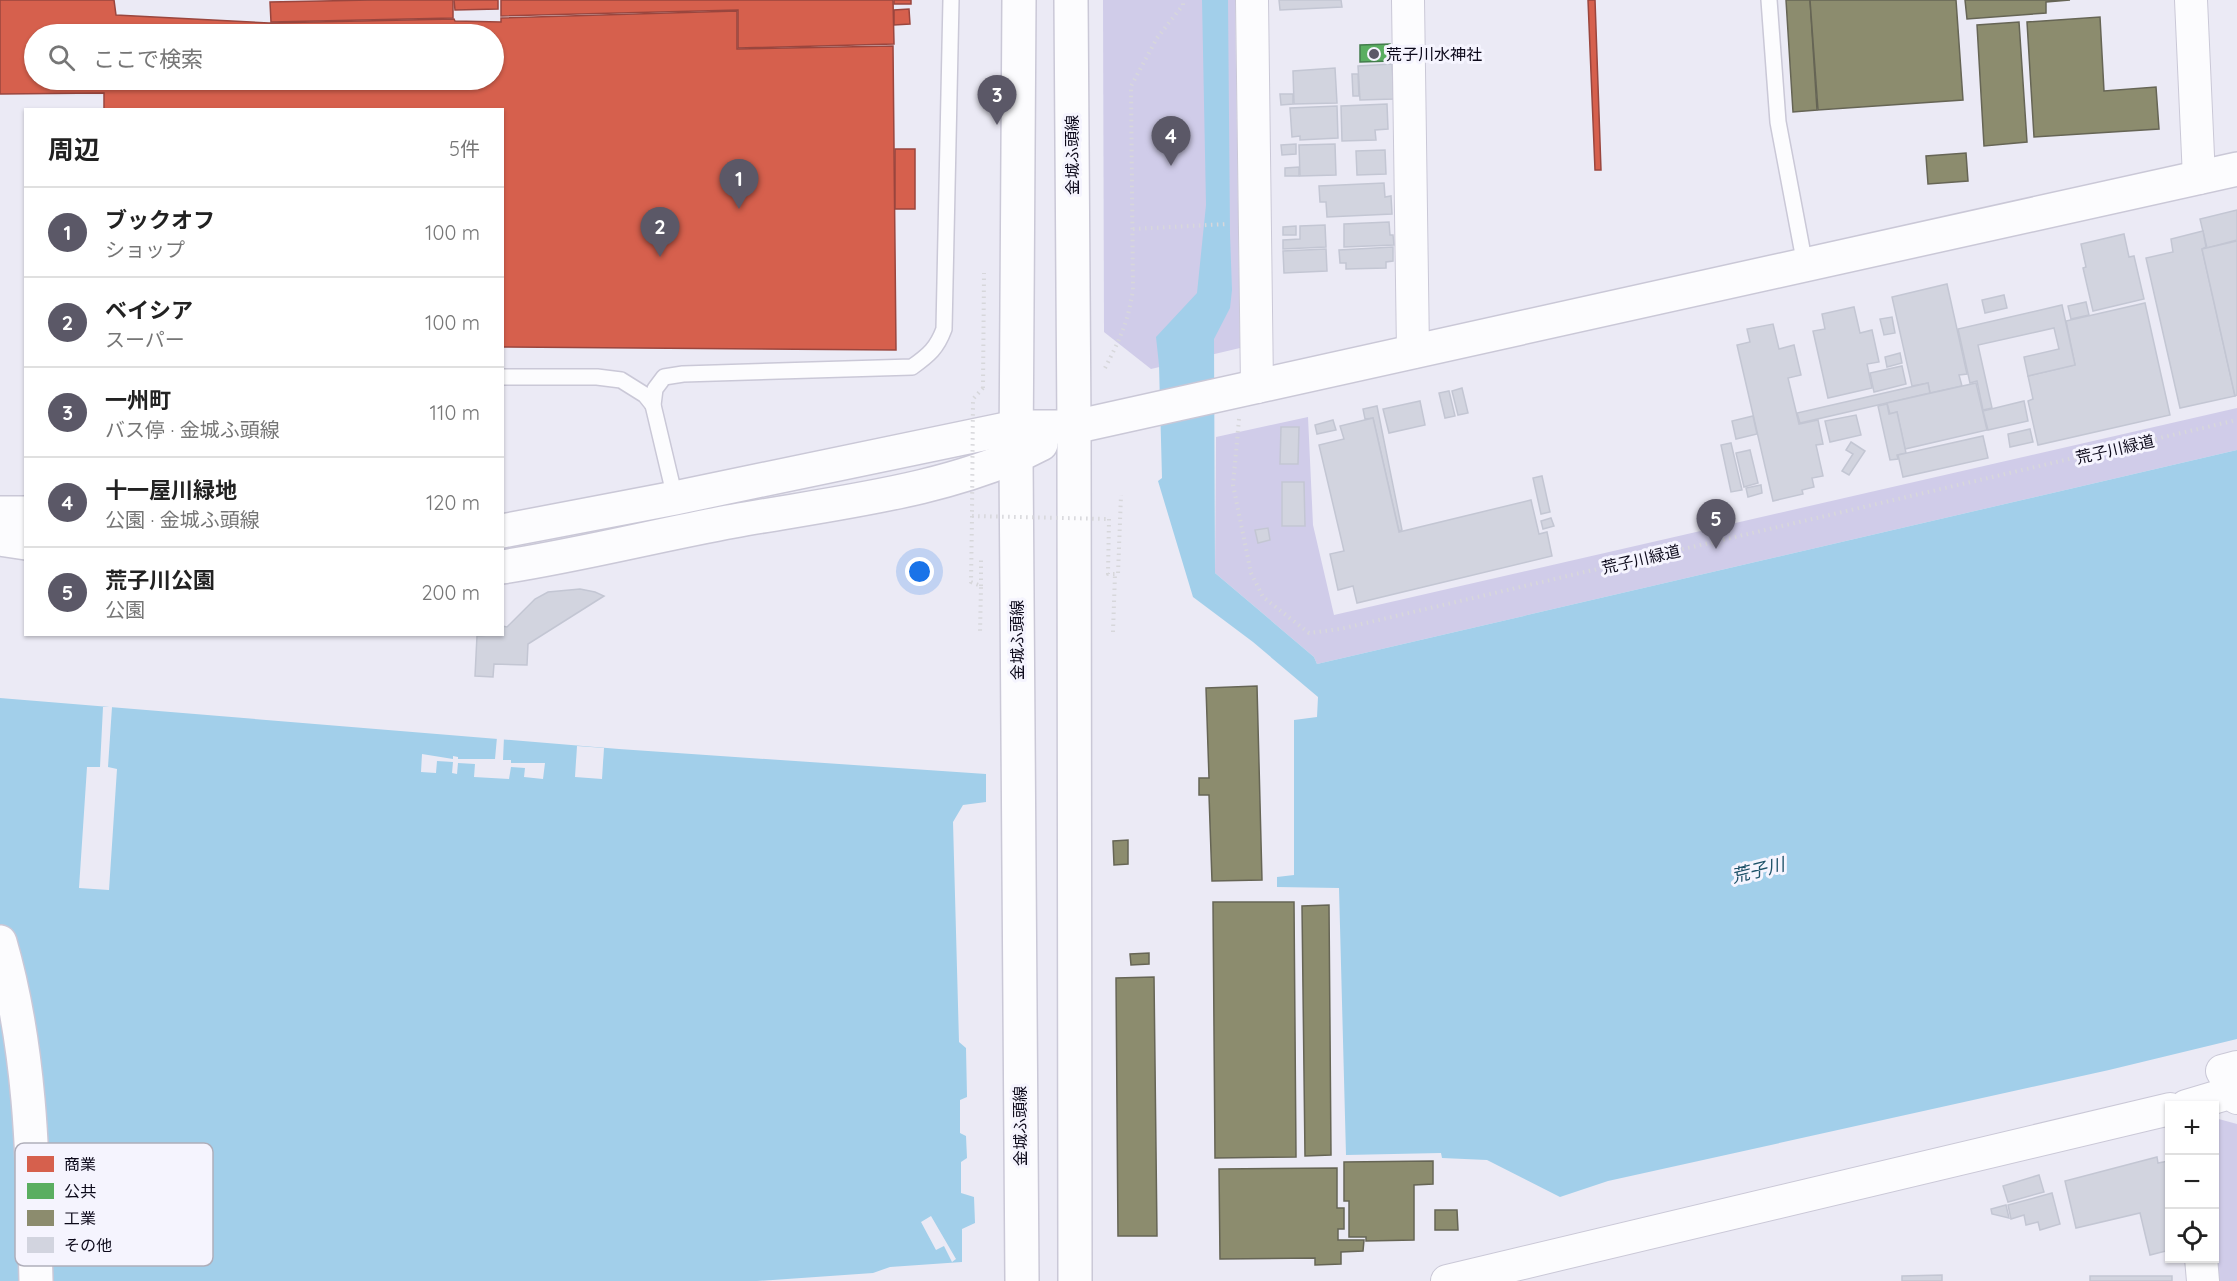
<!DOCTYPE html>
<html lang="ja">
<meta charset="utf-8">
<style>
:root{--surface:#fff;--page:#f2f2f2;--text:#222;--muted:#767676;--line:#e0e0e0;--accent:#5b5867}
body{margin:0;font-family:Quicksand,"Noto Sans JP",sans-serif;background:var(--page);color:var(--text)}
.controls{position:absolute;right:18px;bottom:18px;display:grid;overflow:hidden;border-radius:0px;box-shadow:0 2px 4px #0004}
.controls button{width:54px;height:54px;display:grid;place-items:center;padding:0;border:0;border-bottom:2px solid var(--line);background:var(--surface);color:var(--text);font:30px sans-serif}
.you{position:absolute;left:920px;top:572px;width:21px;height:21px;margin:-15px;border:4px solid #fff;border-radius:50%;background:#1a73e8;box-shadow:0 0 0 9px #1a73e833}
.badge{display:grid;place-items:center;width:39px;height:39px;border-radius:50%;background:var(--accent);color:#fff;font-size:20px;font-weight:700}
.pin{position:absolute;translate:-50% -50px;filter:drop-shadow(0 2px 3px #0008)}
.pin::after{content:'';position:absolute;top:32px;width:21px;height:18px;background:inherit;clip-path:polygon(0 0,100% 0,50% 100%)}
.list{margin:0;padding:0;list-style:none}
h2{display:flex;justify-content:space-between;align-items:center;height:78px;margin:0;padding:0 24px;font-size:26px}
h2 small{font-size:20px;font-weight:400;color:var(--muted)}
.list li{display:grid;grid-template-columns:39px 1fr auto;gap:18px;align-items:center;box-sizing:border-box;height:90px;padding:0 24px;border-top:2px solid var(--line)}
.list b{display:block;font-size:22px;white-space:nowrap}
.list p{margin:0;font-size:20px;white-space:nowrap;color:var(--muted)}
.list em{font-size:20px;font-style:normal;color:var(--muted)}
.icon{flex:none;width:33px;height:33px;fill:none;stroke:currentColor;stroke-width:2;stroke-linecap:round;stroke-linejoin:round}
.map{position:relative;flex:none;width:2237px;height:1281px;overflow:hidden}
.search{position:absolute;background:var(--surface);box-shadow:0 2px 4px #0004;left:24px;top:24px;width:480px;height:66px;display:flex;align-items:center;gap:15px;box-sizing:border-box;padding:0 21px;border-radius:33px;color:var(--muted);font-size:22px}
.panel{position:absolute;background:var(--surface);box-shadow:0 2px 4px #0004;left:24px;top:108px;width:480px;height:528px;border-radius:0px}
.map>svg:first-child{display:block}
</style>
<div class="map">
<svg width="2237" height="1281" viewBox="0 0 2237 1281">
<rect width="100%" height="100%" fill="#ebeaf5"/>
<!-- green -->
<g fill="#d0cce9">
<path d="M 1103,0 L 1235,0 L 1240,348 L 1151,369 L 1104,332 Z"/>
<path d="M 2237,408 L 2237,450 L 1317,664 L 1314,657 L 1215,573 L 1216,437 L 1308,417 L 1313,525 L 1334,615 Z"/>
<path d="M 2215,1118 L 2237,1124 L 2237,1281 L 2215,1281 Z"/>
</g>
<!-- water -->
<g fill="#a2cfea">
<path d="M 1202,0 L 1228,0 L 1230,234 L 1232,290 L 1230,308 L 1214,339 L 1215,573 L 1314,657 L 1317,664 L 2237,450 L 2237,1039 L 2109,1070 L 1608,1181 L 1560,1197 L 1487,1160 L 1442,1158 L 1441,1153 L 1346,1155 L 1339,888 L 1277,887 L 1277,877 L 1294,875 L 1294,720 L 1317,717 L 1318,697 L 1253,642 L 1193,597 L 1158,481 L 1162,478 L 1159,365 L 1156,337 L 1197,293 L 1206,205 Z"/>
<path d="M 0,698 L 619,749 L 986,774 L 986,802 L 963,805 L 953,822 L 959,1042 L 966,1048 L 967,1097 L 960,1100 L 960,1133 L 966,1136 L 967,1158 L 961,1162 L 961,1193 L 974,1197 L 975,1223 L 962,1229 L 962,1262 L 890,1267 L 873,1273 L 757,1281 L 0,1281 Z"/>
</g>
<!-- pier -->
<g fill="#ebeaf5">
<path d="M 103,707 L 112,707 L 108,767 L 117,769 L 109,890 L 79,888 L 87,767 L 100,767 Z"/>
<path d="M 497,737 L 504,737 L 503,760 L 511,760 L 511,763 L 545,763 L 543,779 L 524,777 L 525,768 L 511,767 L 509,779 L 474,777 L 475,764 L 458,763 L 457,774 L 452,773 L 453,762 L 437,761 L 436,773 L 421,772 L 422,754 L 453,759 L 453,756 L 458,757 L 458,759 L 495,759 Z"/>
<path d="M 577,746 L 604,748 L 602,779 L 575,777 Z"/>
<path d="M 931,1216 L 956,1259 L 952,1262 L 944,1246 L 936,1250 L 921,1222 Z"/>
</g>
<!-- shops -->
<g fill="#d6604d" stroke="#9a463e" stroke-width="1.5" fill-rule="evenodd">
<path d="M 0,0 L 114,0 L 116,15 L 269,23 L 454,19 L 455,21 L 501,22 L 501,18 L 737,11 L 737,49 L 893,46 L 896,350 L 502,347 L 502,110 L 104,110 L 104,93 L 0,94 ZM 34,34 L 494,34 L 494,80 L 34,80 Z"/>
<path d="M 372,0 L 453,0 L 453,18 L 271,22 L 270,2 Z"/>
<path d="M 454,0 L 498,0 L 498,9 L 455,10 Z"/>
<path d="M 501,0 L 893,0 L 894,44 L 738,48 L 738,10 L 501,16 Z"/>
<rect x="894" y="0" width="17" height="4"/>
<path d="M 1588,0 L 1595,0 L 1601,170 L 1595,170 Z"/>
<path d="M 909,9 L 910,24 L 894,25 L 894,10 Z"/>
<rect x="895" y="149" width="20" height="60"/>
</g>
<!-- public -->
<path fill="#5aae61" stroke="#437d4c" stroke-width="1.5" d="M 1390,44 L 1391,61 L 1360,62 L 1360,45 Z"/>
<!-- industry -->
<g fill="#8c8c6e" stroke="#666555" stroke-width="1.5">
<path d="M 1786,0 L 1810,0 L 1817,110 L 1793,112 Z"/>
<path d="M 1810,0 L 1956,0 L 1963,100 L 1818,110 Z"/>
<path d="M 1965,0 L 2070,0 L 2046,2 L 2046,13 L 1967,19 Z"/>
<path d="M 2100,17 L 2104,91 L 2156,87 L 2159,129 L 2034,137 L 2027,22 Z"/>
<path d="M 2019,22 L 2027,142 L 1984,146 L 1977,25 Z"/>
<path d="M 1966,153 L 1968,181 L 1928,184 L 1926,156 Z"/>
<path d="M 1257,686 L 1262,880 L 1212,881 L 1209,795 L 1199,795 L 1199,778 L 1209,778 L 1206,688 Z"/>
<path d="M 1128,840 L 1128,864 L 1114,865 L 1113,841 Z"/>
<path d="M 1213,902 L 1294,902 L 1296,1157 L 1215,1158 Z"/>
<path d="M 1329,905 L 1331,1155 L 1305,1156 L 1302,906 Z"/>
<path d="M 1149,953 L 1149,964 L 1131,965 L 1130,954 Z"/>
<path d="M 1154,977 L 1157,1236 L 1118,1236 L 1116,978 Z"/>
<path d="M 1433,1161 L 1433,1184 L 1414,1185 L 1414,1240 L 1366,1241 L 1366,1237 L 1349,1237 L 1349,1201 L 1344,1201 L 1344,1162 Z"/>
<path d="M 1337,1168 L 1337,1208 L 1344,1208 L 1344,1229 L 1338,1229 L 1338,1240 L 1364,1240 L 1363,1251 L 1341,1252 L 1341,1264 L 1315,1265 L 1315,1258 L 1220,1259 L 1219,1169 Z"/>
<path d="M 1435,1210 L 1457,1210 L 1458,1230 L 1435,1230 Z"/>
</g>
<!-- building -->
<g fill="#d2d4df" stroke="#c3c6d3" stroke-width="1.5">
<path d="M 1279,0 L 1341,0 L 1342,7 L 1280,10 Z"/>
<path d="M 1392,64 L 1394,99 L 1360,100 L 1358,66 Z"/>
<path d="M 1335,68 L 1337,103 L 1294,104 L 1293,71 Z"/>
<path d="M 1352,74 L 1358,74 L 1359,96 L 1353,96 Z"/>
<path d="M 1280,94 L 1293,94 L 1293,104 L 1281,105 Z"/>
<path d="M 1387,104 L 1388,129 L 1375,130 L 1376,140 L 1342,141 L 1341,106 Z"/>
<path d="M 1337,106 L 1338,138 L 1300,140 L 1300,136 L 1292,137 L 1290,108 Z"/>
<path d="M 1296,144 L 1296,154 L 1282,155 L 1281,145 Z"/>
<path d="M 1335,144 L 1336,175 L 1300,176 L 1299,145 Z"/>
<path d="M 1385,150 L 1386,174 L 1357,175 L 1356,151 Z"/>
<path d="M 1299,167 L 1299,176 L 1285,176 L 1285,168 Z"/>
<path d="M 1384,183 L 1385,197 L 1391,196 L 1392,214 L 1327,217 L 1326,202 L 1320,202 L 1319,186 Z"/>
<path d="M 2237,210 L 2237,240 L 2207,248 L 2200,219 Z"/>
<path d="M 1389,222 L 1390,235 L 1393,235 L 1394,245 L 1344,247 L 1344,224 Z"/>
<path d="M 1325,225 L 1326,247 L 1283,249 L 1283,240 L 1300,239 L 1300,226 Z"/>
<path d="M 1296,226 L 1296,235 L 1283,235 L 1283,227 Z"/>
<path d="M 2203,231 L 2206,247 L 2202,249 L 2235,396 L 2180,408 L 2146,258 L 2173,252 L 2171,239 Z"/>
<path d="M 2124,234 L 2129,257 L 2134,256 L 2144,299 L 2093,311 L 2083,268 L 2086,267 L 2081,244 Z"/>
<path d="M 2237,241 L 2237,395 L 2235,396 L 2202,249 Z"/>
<path d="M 1393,247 L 1393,261 L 1386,262 L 1386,268 L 1346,269 L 1346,263 L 1340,263 L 1339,250 Z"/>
<path d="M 1326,249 L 1327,271 L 1284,273 L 1283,251 Z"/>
<path d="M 1947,284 L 1967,374 L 1959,375 L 1962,386 L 1930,393 L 1928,383 L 1912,386 L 1892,297 Z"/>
<path d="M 2004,295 L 2007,308 L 1985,313 L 1982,300 Z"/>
<path d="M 2086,302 L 2089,315 L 2071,319 L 2068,306 Z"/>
<path d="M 2145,303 L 2170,415 L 2038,445 L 2028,401 L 2033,399 L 2028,376 L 2075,365 L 2066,321 Z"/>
<path d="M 2062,305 L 2075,365 L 2028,376 L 2024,357 L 2059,349 L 2054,328 L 1978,345 L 1992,408 L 1983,410 L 1977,381 L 1970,383 L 1958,329 Z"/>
<path d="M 1854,307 L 1860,333 L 1872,330 L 1879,362 L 1867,364 L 1872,388 L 1828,398 L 1813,331 L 1825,329 L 1822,314 Z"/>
<path d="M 1892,317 L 1895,333 L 1884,335 L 1880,319 Z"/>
<path d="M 1773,324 L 1779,349 L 1794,345 L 1801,375 L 1788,378 L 1799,424 L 1818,420 L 1823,444 L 1816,445 L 1823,476 L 1812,478 L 1814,487 L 1802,490 L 1803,494 L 1773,501 L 1737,345 L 1750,342 L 1747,329 Z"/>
<path d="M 1900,353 L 1902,363 L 1887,367 L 1885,357 Z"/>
<path d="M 1902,366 L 1906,384 L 1874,392 L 1870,373 Z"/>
<path d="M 1928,383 L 1930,393 L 1800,423 L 1797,413 Z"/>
<path d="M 1976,383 L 1987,430 L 1905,449 L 1897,412 L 1890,414 L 1887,403 Z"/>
<path d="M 1462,388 L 1468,413 L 1458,415 L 1452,391 Z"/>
<path d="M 1449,391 L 1455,416 L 1445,418 L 1439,393 Z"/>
<path d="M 1420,401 L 1425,425 L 1389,433 L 1383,409 Z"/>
<path d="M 2024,401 L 2028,421 L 1988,430 L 1983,411 Z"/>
<path d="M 1887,404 L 1889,414 L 1897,412 L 1906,453 L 1897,455 L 1898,459 L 1890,460 L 1878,406 Z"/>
<path d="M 1377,406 L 1379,416 L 1402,530 L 1399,531 L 1373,418 L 1365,419 L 1363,409 Z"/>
<path d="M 1856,415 L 1861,435 L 1830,442 L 1825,421 Z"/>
<path d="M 1753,416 L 1757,434 L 1736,439 L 1732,421 Z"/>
<path d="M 1373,418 L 1399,532 L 1531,500 L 1539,534 L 1547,532 L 1552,556 L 1357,603 L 1353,586 L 1338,590 L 1330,554 L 1344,551 L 1319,445 L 1344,439 L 1340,426 Z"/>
<path d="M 1333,420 L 1336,430 L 1317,434 L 1315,425 Z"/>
<path d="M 1281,427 L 1299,427 L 1298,464 L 1280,464 Z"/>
<path d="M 2030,429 L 2033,442 L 2010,447 L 2008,434 Z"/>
<path d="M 1983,436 L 1988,458 L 1903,477 L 1898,455 Z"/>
<path d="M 1851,442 L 1865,451 L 1849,475 L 1842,471 L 1853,454 L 1846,450 Z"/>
<path d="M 1731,443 L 1742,490 L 1731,492 L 1721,445 Z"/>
<path d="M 1750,450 L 1758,483 L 1744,487 L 1736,453 Z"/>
<path d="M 1542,476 L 1550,512 L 1541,514 L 1533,478 Z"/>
<path d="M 1282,482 L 1304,482 L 1305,526 L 1282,526 Z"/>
<path d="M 1761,485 L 1762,493 L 1748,497 L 1746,488 Z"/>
<path d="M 1551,518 L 1554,526 L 1543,529 L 1541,521 Z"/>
<path d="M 1268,528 L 1270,540 L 1258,543 L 1255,530 Z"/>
<path d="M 580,589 L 595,592 L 604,596 L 528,644 L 527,665 L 494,664 L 493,677 L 475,676 L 477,636 L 502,634 L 502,626 L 507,627 L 535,599 L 548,592 Z"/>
<path d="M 2157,1157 L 2158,1163 L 2168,1161 L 2170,1168 L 2170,1250 L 2150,1255 L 2140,1213 L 2076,1228 L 2065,1181 Z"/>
<path d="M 2039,1175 L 2044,1192 L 2008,1202 L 2003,1186 Z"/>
<path d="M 2052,1193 L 2060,1224 L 2040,1230 L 2038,1222 L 2026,1225 L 2024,1215 L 2011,1219 L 2008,1205 Z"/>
<path d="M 2006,1205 L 2009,1218 L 1992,1214 L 1991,1209 Z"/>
<path d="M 1942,1275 L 1942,1281 L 1902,1281 L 1902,1276 Z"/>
<rect x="2090" y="1276" width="82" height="5"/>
</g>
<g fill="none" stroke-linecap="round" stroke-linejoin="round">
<defs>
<g id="service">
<path d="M 1769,0 L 1778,122 L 1805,265"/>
<path d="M 502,377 L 597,377 L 621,380 L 645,395 L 653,405"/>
<path d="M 676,502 L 653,405 L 655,389 L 664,377 L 683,374 L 912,367 C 929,355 937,348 944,329 L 951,0"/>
</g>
<g id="minor">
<path d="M 1252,0 L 1257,387"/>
<path d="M 1408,0 L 1413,352"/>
<path d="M 2191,0 L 2199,178"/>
<path d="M 2237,1067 L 2222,1071 L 2237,1098"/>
<path d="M 2186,1106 L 2233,1092"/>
<path d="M 2201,1258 L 2203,1281"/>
<path d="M 1447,1281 L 2170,1109"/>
</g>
<g id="tertiary">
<path d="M 0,513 L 26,513"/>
<path d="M 502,531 L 675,498 L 1016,427 L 1074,427 L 2237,169"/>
<path d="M 0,539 L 26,543"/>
<path d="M 502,567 C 580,555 657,535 734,521 C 833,503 952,491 1041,444"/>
<path d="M 0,942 C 32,1052 33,1167 36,1281"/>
</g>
<g id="primary">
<path d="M 1019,0 L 1016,458 L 1022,1281"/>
<path d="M 1071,0 L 1074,427 L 1075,1281"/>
</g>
</defs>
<!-- service casing -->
<use href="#service" stroke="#cac8d7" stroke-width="18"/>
<!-- minor casing -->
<use href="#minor" stroke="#cac8d7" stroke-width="34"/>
<!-- tertiary casing -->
<use href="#tertiary" stroke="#cac8d7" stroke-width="36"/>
<!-- primary casing -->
<use href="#primary" stroke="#cac8d7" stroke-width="36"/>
<!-- path -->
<g stroke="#d7d7db" stroke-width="4" stroke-dasharray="1.5 4.5" stroke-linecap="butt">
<path d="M 1133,229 L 1227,224"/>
<path d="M 1105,368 C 1120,339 1128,322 1133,290 L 1131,86 L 1157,38 L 1183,5 L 1183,0"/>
<path d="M 983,388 L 984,273"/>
<path d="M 1239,419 L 1233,485 L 1251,573 L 1263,597 L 1309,633 L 1340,629 L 2237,420"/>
<path d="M 972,516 L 971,582 L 981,586 L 980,633"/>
<path d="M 1109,519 L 1108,574 L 1118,574 L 1121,495"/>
<path d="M 981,586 L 981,558"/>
<path d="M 1113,632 L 1115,574"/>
</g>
<!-- service -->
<use href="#service" stroke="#fcfcfe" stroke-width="15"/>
<!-- minor -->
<use href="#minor" stroke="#fcfcfe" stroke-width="32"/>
<!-- tertiary -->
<use href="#tertiary" stroke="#fcfcfe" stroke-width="33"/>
<!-- primary -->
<use href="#primary" stroke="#fcfcfe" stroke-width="33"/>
<!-- path-bridge -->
<path stroke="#d7d7db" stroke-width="4" stroke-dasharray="1.5 4.5" stroke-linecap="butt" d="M 983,388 L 973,399 L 972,516 L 1109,519"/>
</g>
<!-- markers -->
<circle fill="#5b5867" stroke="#f5f4fe" stroke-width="2" cx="1374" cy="54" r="6"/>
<g text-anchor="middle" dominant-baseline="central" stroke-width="6" stroke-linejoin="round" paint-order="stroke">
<!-- poi labels -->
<g font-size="16" fill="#0d0a1b" stroke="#f5f4fe" text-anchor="start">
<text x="1386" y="54">荒子川水神社</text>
</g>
<!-- street labels -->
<g font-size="16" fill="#0d0a1b" stroke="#f5f4fe">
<text transform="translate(1072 155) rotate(-90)">金城ふ頭線</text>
<text transform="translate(2115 449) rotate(-13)">荒子川緑道</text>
<text transform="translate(1641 559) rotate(-13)">荒子川緑道</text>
<text transform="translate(1017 640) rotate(-90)">金城ふ頭線</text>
<text transform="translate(1020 1126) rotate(-90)">金城ふ頭線</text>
</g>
<!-- water labels -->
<g font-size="18" font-style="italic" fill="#1d5168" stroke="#f5f4fe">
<text transform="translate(1758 870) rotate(-14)">荒子川</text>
</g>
</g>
<!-- legend -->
<rect x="15" y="1143" width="198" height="123" rx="9" fill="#f5f4fe" stroke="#afaeba" stroke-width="1.5"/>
<rect x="27" y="1156" width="27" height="16" fill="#d6604d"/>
<rect x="27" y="1183" width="27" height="16" fill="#5aae61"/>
<rect x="27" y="1210" width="27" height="16" fill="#8c8c6e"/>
<rect x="27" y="1237" width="27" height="16" fill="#d2d4df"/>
<g font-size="16" fill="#0d0a1b">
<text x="64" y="1170">商業</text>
<text x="64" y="1197">公共</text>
<text x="64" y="1224">工業</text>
<text x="64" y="1251">その他</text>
</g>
</svg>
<div class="controls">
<button>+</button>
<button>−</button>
<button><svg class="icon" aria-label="locate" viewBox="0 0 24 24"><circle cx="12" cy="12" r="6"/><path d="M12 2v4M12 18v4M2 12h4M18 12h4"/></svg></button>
</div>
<div class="you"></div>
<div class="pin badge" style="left:739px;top:209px">1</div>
<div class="pin badge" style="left:660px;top:257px">2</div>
<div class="pin badge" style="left:997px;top:125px">3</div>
<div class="pin badge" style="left:1171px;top:166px">4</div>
<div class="pin badge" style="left:1716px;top:549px">5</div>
<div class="search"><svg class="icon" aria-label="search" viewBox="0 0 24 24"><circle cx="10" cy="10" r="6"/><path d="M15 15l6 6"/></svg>ここで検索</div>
<section class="panel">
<h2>周辺<small>5件</small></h2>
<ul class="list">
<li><span class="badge">1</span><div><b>ブックオフ</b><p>ショップ</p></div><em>100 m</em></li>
<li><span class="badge">2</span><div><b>ベイシア</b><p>スーパー</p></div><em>100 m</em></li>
<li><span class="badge">3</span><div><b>一州町</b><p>バス停 · 金城ふ頭線</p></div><em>110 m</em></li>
<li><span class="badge">4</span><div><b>十一屋川緑地</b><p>公園 · 金城ふ頭線</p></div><em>120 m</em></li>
<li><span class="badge">5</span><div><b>荒子川公園</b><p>公園</p></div><em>200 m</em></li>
</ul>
</section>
</div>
